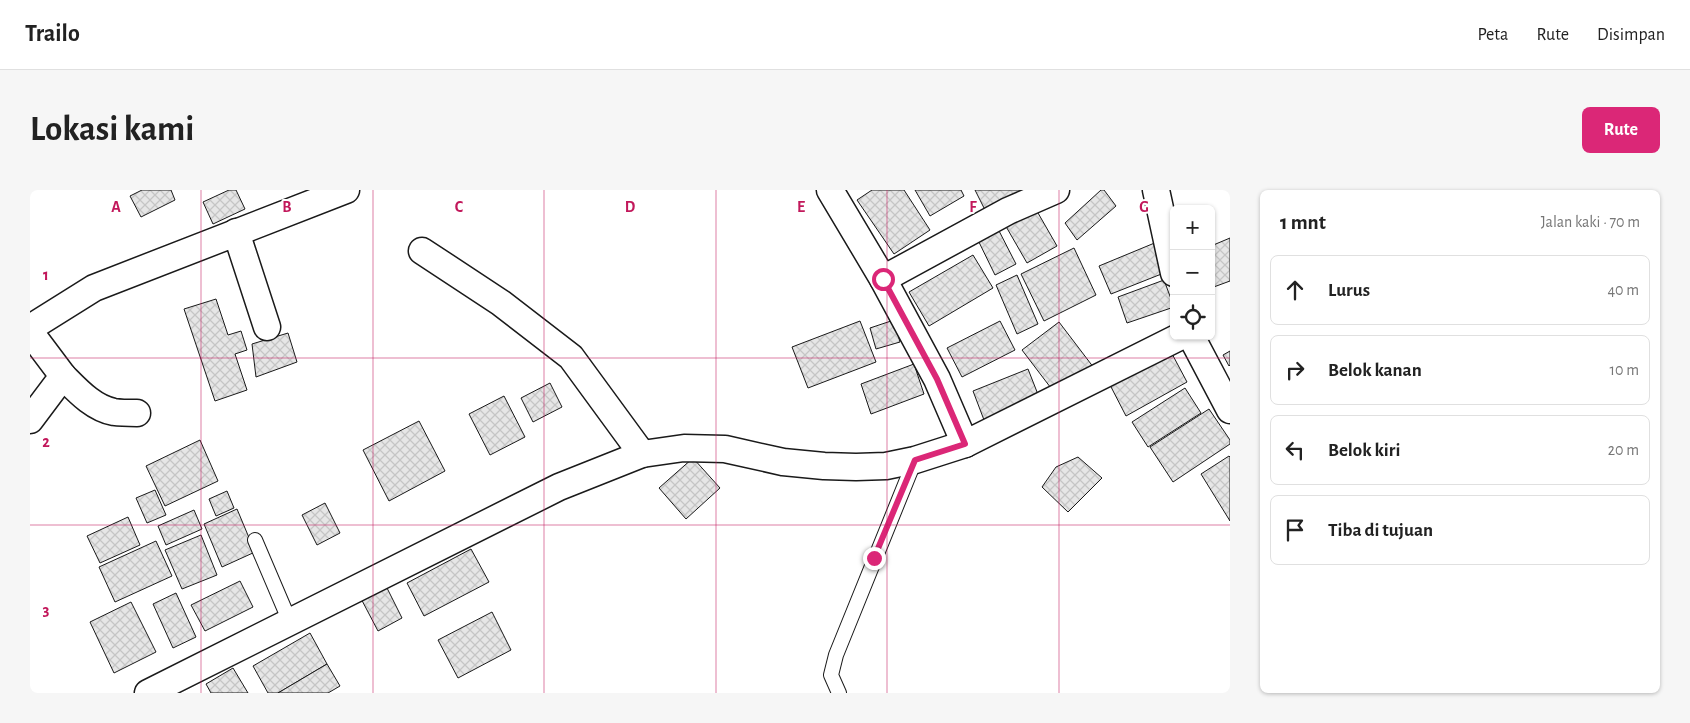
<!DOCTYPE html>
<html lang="id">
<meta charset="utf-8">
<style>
:root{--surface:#fff;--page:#f6f6f6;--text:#222;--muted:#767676;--line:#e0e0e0;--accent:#db2777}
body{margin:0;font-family:"Alegreya Sans",sans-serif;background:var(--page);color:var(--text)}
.controls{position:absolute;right:15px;top:15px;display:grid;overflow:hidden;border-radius:8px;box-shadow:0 1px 4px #0004}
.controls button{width:45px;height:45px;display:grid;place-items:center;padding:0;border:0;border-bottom:1px solid var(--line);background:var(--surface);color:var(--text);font:25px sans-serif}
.stop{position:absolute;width:15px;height:15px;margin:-11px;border:4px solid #db2777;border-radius:50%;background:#fff}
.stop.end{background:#db2777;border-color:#fff;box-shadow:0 1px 5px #0008}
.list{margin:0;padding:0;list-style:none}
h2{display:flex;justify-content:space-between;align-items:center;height:65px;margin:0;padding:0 20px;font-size:21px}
h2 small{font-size:16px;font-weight:400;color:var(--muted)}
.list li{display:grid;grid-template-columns:32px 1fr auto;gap:15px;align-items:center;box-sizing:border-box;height:70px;margin:0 10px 10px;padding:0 10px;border:1px solid var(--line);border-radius:8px}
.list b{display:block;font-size:19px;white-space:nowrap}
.list em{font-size:16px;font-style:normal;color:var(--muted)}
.icon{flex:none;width:28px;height:28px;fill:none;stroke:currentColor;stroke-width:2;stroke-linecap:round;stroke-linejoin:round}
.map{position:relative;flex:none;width:1200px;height:503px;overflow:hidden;border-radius:8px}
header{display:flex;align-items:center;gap:30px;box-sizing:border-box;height:70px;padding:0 25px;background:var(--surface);border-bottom:1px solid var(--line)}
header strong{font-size:24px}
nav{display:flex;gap:28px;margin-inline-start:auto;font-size:18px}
.intro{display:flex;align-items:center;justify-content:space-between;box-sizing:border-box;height:120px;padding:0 30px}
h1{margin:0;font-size:35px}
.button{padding:12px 22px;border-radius:8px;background:var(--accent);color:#fff;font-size:18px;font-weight:700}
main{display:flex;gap:30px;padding:0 30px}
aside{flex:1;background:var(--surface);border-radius:8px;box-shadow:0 1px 4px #0004}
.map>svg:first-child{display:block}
</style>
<header>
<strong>Trailo</strong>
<nav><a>Peta</a><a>Rute</a><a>Disimpan</a></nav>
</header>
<div class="intro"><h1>Lokasi kami</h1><a class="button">Rute</a></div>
<main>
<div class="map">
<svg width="1200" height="503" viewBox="0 0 1200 503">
<defs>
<pattern id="building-cross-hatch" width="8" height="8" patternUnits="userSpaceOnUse" patternTransform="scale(1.25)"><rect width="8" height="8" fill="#e6e6e6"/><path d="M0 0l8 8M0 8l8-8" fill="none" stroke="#c5c5c5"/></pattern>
</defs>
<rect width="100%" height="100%" fill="#fff"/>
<!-- building -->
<g fill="url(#building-cross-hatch)" stroke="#1a1a1a">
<path d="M 112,0 L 141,0 L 145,10 L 111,27 L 100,6 Z"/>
<path d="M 199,0 L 206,0 L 215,19 L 183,34 L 173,12 Z"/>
<path d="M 842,0 L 874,0 L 900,40 L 864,64 L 827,10 Z"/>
<path d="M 885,0 L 931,0 L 934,6 L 900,26 Z"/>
<path d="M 945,0 L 1000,0 L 957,24 Z"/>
<path d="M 1071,0 L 1074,0 L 1086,16 L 1047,50 L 1035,33 Z"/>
<path d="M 1004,16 L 1027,56 L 997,73 L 974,33 Z"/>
<path d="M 966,35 L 986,74 L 965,85 L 946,46 Z"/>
<path d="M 1200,48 L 1200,91 L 1181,98 L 1181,56 Z"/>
<path d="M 1127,52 L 1139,81 L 1081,104 L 1069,76 Z"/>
<path d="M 1044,58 L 1066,105 L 1014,131 L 991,84 Z"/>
<path d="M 943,65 L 963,98 L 899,136 L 879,102 Z"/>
<path d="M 987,85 L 1008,134 L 987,144 L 966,95 Z"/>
<path d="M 1134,90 L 1144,117 L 1097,133 L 1088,107 Z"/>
<path d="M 186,109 L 198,145 L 211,141 L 217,160 L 205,164 L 217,200 L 185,211 L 154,119 Z"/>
<path d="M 864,130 L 870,152 L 846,159 L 840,138 Z"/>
<path d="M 830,131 L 846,172 L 778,198 L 762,157 Z"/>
<path d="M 970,131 L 985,160 L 932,187 L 917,158 Z"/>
<path d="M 1029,132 L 1064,178 L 1027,206 L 992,160 Z"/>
<path d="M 258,143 L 267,172 L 226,187 L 222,154 Z"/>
<path d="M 1140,160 L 1157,192 L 1096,226 L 1079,193 Z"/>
<path d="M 1200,161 L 1200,175 L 1199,176 L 1193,165 Z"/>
<path d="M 884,174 L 894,204 L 841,224 L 831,194 Z"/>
<path d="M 998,179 L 1009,207 L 954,230 L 943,201 Z"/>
<path d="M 520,193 L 532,217 L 503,232 L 491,208 Z"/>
<path d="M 1155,198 L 1171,223 L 1118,257 L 1102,232 Z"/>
<path d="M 474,206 L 495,247 L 460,265 L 439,224 Z"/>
<path d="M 1179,219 L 1200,250 L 1200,254 L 1143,292 L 1120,257 Z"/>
<path d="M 389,231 L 415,281 L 359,311 L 333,260 Z"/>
<path d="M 170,250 L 188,291 L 135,316 L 116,276 Z"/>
<path d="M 1199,266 L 1200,267 L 1200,331 L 1171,284 Z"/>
<path d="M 1048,267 L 1072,288 L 1038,322 L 1012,297 L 1026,277 Z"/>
<path d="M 663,268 L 690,298 L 656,329 L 629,298 Z"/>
<path d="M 125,300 L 136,325 L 117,333 L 106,308 Z"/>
<path d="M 197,301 L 204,318 L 186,326 L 179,309 Z"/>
<path d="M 295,313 L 310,343 L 287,355 L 272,325 Z"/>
<path d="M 207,319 L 225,362 L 192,377 L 174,334 Z"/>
<path d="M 164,320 L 172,339 L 136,355 L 128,336 Z"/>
<path d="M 98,327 L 110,355 L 70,373 L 57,346 Z"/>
<path d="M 171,345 L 187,385 L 152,399 L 135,360 Z"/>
<path d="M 126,351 L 142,386 L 85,412 L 69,377 Z"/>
<path d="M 441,359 L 459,392 L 394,426 L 377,393 Z"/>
<path d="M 352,388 L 372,428 L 348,441 L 327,401 Z"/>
<path d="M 210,391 L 223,417 L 175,441 L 161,415 Z"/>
<path d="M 146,403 L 166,447 L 143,458 L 123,414 Z"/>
<path d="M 101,412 L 126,462 L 84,483 L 60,432 Z"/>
<path d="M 462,422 L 481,460 L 428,488 L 408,450 Z"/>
<path d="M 280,443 L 297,474 L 248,503 L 238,503 L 223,476 Z"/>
<path d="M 297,474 L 310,496 L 298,503 L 248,503 Z"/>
<path d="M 203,478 L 218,503 L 181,503 L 176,494 Z"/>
</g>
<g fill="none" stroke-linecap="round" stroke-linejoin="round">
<defs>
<g id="service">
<path d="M 225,350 L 260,432"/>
<path d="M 809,503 L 801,485 L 806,465 L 885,270"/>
</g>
<g id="minor">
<path d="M 800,0 L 853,89 L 907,189 L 935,254 L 1151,146"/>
<path d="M 1126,0 L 1144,83"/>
<path d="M 206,42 L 237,137"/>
<path d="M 392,61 L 471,113 L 541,167 L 612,264"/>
<path d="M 853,89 L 978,21 L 1026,0"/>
<path d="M 0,138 L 64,98 L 316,0"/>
<path d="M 0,142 L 33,186 L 0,230"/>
<path d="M 1161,146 L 1200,220"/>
<path d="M 33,186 C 47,200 63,218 84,222 C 91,223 100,223 107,223"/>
<path d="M 118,503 L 529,297 L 612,264 L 654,258 L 695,259 L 753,272 L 794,276 L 826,277 L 856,276 L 885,270 L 935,254"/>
</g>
</defs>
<!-- service casing -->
<use href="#service" stroke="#1a1a1a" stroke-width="16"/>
<!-- minor casing -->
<use href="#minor" stroke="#1a1a1a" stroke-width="29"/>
<!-- service -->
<use href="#service" stroke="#fff" stroke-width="14"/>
<!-- minor -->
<use href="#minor" stroke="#fff" stroke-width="26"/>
</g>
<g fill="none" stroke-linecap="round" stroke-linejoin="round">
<!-- route -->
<path stroke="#db2777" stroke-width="6" d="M 844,368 L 885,270 L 935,254 L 907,189 L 853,89"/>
</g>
<!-- grid -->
<path fill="none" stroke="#c2185b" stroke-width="1" stroke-opacity="0.55" d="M 171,0 L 171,503M 343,0 L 343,503M 514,0 L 514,503M 686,0 L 686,503M 857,0 L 857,503M 1029,0 L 1029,503M 0,168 L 1200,168M 0,335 L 1200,335"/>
<g font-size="16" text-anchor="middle" font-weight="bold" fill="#c2185b" stroke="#fff" stroke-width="4" stroke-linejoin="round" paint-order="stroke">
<text x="86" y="22">A</text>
<text x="257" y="22">B</text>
<text x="429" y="22">C</text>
<text x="600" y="22">D</text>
<text x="771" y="22">E</text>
<text x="943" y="22">F</text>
<text x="1114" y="22">G</text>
<text x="16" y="90">1</text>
<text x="16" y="257">2</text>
<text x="16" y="425">3</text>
</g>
</svg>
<div class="controls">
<button>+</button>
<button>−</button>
<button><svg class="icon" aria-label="locate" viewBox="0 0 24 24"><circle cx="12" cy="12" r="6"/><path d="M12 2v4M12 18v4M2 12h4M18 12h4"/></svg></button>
</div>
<div class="stop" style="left:853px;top:89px"></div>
<div class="stop end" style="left:844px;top:368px"></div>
</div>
<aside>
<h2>1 mnt<small>Jalan kaki · 70 m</small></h2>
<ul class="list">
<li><svg class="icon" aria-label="ahead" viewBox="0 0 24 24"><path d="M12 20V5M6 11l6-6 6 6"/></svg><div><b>Lurus</b></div><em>40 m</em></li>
<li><svg class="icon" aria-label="right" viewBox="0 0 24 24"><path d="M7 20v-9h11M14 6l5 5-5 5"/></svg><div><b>Belok kanan</b></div><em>10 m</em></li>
<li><svg class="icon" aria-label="left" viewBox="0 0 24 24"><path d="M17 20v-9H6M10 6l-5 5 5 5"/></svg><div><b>Belok kiri</b></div><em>20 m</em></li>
<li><svg class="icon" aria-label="arrive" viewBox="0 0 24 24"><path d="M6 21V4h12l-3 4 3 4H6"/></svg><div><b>Tiba di tujuan</b></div></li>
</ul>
</aside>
</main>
